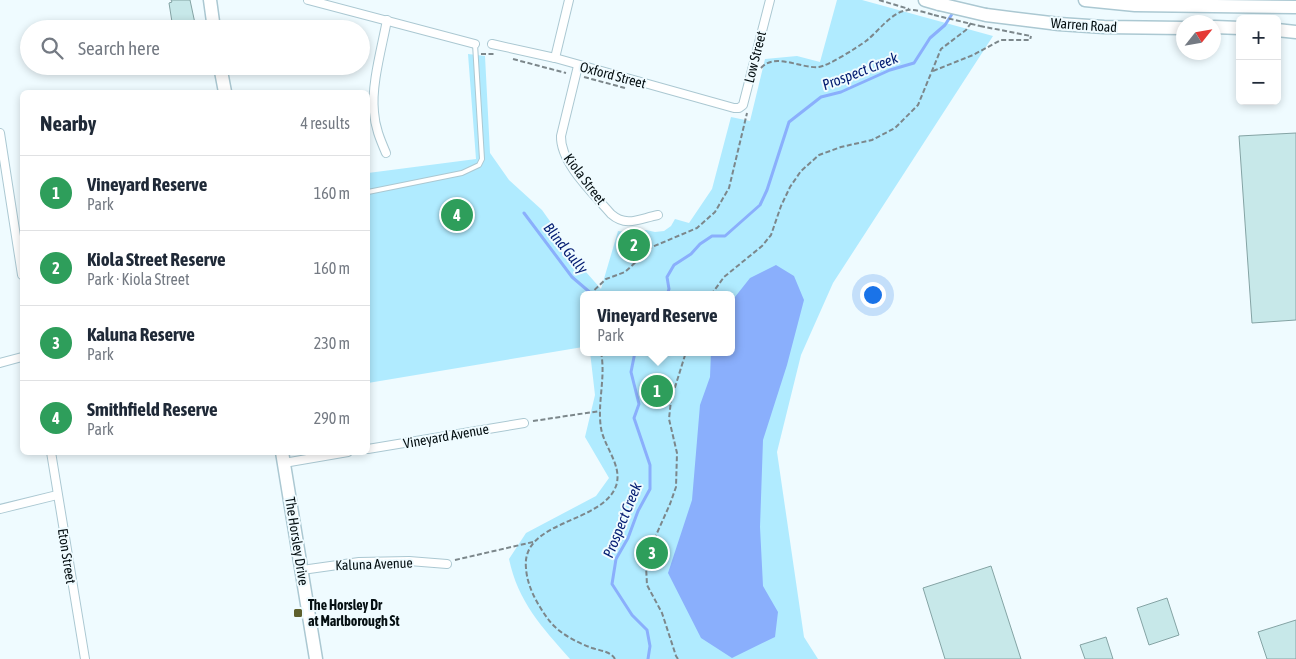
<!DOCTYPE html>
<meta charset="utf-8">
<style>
:root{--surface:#fff;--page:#f2f2f3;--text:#1f2937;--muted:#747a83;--line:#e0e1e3;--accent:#5e602d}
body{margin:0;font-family:"Asap Condensed",sans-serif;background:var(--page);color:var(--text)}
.controls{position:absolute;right:15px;top:15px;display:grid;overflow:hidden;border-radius:8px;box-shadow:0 2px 8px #0003}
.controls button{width:45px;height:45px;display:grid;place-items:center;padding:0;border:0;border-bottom:1px solid var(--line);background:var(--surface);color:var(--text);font:25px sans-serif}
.compass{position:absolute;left:1176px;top:15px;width:45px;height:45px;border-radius:50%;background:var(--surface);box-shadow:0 2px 8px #0003;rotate:59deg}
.you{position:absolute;left:872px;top:294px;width:18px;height:18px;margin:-12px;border:4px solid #fff;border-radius:50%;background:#1a73e8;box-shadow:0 0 0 8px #1a73e833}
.badge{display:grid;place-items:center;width:32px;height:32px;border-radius:50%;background:var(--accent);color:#fff;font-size:16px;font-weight:700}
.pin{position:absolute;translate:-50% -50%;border:2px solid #fff;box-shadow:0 1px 5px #0006}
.popup{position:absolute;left:580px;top:291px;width:155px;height:65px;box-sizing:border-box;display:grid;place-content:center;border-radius:8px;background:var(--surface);filter:drop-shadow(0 1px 4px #0005);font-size:16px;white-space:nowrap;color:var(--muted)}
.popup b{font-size:19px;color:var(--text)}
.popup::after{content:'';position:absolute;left:50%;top:100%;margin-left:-10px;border:10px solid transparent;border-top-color:var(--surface)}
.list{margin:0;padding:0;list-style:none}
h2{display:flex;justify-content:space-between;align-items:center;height:65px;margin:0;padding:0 20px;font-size:21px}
h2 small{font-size:16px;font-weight:400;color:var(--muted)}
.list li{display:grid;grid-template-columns:32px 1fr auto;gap:15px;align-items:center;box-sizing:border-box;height:75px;padding:0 20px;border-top:1px solid var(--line)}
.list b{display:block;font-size:19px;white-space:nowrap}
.list p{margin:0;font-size:16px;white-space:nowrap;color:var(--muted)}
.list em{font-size:16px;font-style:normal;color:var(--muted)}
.icon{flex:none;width:28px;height:28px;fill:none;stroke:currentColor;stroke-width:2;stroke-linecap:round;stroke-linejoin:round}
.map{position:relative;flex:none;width:1296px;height:659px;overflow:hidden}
.search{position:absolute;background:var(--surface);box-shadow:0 2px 8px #0003;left:20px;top:20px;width:350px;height:55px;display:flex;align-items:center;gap:12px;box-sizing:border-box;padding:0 18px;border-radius:28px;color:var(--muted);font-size:19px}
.panel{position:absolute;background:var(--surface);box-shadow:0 2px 8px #0003;left:20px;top:90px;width:350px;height:365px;border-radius:8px}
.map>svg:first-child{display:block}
</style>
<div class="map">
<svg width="1296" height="659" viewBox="0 0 1296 659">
<rect width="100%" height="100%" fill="#effbff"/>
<!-- green -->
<path fill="#b0ebff" d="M 837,0 L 862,0 L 993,36 L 833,283 L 801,355 L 777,452 L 804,637 L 818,659 L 570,659 C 542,627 518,602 509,559 L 526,533 L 596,496 L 609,478 L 585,437 L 595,395 L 590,352 L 731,352 L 731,295 L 583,295 L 583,347 L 368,383 L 368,173 L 476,159 L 468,54 L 485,56 L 490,153 L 509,180 L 542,210 L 586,272 L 601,289 L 618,231 L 632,233 L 646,230 L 655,232 L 664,231 L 671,226 L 675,219 L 689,223 L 712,189 L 731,117 L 750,121 L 765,59 L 797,56 L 820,62 Z"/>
<!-- water -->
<path fill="#8aaffc" d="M 776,265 L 794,276 L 804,300 L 787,365 L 763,440 L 760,527 L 763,586 L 778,612 L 775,637 L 732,658 L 701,638 L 668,573 L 692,500 L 700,405 L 710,377 L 711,352 L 731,352 L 731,302 L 750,278 Z"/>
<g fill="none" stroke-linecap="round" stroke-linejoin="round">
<!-- stream -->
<g stroke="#8aaffc" stroke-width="3">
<path d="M 524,213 L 572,277 L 593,295"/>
<path d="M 667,295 L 669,289 L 667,277 L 674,265 L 691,254 L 700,244 L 712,236 L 725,236 L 760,205 L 767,190 L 789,122 L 821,97 L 841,92 L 890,70 L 914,63 L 930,38 L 945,25 L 954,11"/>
<path d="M 635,352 L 631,372 L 639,404 L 634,418 L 650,465 L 650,489 L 638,511 L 628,538 L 616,559 L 612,584 L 632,615 L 647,630 L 650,646 L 648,659"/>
</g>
</g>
<!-- building -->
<g fill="#c7e8e9" stroke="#84a3a4">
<path d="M 171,0 L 190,0 L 196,28 L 175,29 L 174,22 L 172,22 L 169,3 L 172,2 Z"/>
<path d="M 1296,133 L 1296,320 L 1252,323 L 1239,136 Z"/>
<path d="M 991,566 L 1021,659 L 945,659 L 923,588 Z"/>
<path d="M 1167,598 L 1179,635 L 1149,645 L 1137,608 Z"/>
<path d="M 1296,620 L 1296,659 L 1267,659 L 1258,632 Z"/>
<path d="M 1106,637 L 1113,659 L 1085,659 L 1080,645 Z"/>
</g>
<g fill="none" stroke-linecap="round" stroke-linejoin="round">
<defs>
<path id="service" d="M 368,192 L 462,173 L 479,165 L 482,159 L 475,44"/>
<g id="minor">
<path d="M 308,0 L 475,44"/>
<path d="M 492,44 L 555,58 L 734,108 L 739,108 L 743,105 L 770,0"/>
<path d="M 555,58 L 569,0"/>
<path d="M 578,66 L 561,136 C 560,163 594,194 611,214 C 627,228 641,218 658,215"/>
<path d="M 0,133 L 22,275"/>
<path d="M 386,153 C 380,139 375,127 374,112 C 371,85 382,47 387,20"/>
<path d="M 0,363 L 22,357"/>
<path d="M 368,449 L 524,423"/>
<path d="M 51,452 L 85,659"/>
<path d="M 284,463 L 348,452"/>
<path d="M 0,509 L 57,495"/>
<path d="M 302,570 L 359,562 L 409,561 L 447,564"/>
</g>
<g id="primary">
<path d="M 210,0 L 214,29"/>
<path d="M 220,66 L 225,92"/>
<path d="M 282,452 L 316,659"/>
</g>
<g id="trunk">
<path d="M 925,0 L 939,4"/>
<path d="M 1085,0 L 1135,5 L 1296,7"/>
<path d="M 986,15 L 1059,24 L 1104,27 L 1184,28"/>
<path d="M 1214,27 L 1240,28"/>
<path d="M 1277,30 L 1296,32"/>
</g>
</defs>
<!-- service casing -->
<use href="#service" stroke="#abc8d2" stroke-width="6"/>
<!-- minor casing -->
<use href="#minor" stroke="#abc8d2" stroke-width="10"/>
<!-- primary casing -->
<use href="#primary" stroke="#abc8d2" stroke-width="15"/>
<!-- trunk casing -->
<use href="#trunk" stroke="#abc8d2" stroke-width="15"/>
<!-- path -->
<g stroke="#7c878b" stroke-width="2" stroke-dasharray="5 2.5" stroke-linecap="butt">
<path d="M 879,0 L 909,9"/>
<path d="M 980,26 L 1031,36"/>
<path d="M 481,54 L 496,54"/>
<path d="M 513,59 L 566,73"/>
<path d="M 761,68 C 775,52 801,69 819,67 C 828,66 858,47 866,41 C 879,31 891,12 908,10 C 916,9 926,13 934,15"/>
<path d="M 933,71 L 973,55 L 1001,40 L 1030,40 L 1031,36"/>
<path d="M 584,77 L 625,88"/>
<path d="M 589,295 L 606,279 L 625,272 L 652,247 L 697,228 L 715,212 L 729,188 L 747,113"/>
<path d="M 711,295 L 724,277 L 762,246 L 771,235 L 781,206 L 790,187 L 801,171 L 819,155 L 841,147 L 872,140 L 895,128 L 918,105 L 941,49 L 966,30 L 971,23"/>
<path d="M 601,352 C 606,378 597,403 601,428 C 604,447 623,466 616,486 C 602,524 521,520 526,568 C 527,586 537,604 548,619 C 558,633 576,642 592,648 C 601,651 610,651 615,659"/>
<path d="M 533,421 L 600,411"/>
<path d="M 455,560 L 533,542"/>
<path d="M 678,659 L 676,656 L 662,613 L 647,585 L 646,566 L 653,542 L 670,504 L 676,487 L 677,453 L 669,419 L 671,400 L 686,352"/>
</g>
<!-- service -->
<use href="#service" stroke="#fff" stroke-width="4"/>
<!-- minor -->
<use href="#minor" stroke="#fff" stroke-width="8"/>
<!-- primary -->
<use href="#primary" stroke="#fff" stroke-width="12"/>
<!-- trunk -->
<use href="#trunk" stroke="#fff" stroke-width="12"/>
<defs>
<path id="trunk-bridge" d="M 939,4 L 986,15"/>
</defs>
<!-- trunk-bridge casing -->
<use href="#trunk-bridge" stroke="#abc8d2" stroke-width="15" stroke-linecap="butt"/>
<!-- path-bridge -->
<path stroke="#7c878b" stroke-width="2" stroke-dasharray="5 2.5" stroke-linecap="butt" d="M 934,15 L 980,26"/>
<!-- trunk-bridge -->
<use href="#trunk-bridge" stroke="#fff" stroke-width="12"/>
</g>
<!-- markers -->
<rect fill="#5e602d" stroke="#effbff" stroke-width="2" x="293" y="608" width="10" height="10" rx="2.5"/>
<g text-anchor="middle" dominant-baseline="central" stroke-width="4" stroke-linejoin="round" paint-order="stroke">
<!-- street labels -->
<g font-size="14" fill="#050f12" stroke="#effbff">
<text transform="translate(1084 25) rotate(4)">Warren Road</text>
<text transform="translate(755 57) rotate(-76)">Low Street</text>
<text transform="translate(613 75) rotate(15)">Oxford Street</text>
<text transform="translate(585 179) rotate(53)">Kiola Street</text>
<text transform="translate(446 436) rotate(-10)">Vineyard Avenue</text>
<text transform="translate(297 541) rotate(81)">The Horsley Drive</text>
<text transform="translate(67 556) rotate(81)">Eton Street</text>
<text transform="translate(374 564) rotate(-2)">Kaluna Avenue</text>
</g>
<!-- poi labels -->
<g font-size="14" font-weight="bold" fill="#050f12" stroke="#effbff" text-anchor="start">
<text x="308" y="605">The Horsley Dr<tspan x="308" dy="16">at Marlborough St</tspan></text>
</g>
<!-- water labels -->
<g font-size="15" font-style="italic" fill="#031c72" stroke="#effbff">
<text transform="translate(860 71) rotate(-21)">Prospect Creek</text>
<text transform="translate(566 248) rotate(51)">Blind Gully</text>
<text transform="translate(622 520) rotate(-68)">Prospect Creek</text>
</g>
</g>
</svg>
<div class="controls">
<button>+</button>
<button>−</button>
</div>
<svg class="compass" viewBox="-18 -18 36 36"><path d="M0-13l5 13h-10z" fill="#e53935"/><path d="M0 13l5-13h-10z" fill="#747a83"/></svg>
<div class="you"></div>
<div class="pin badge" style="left:657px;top:391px;background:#2e9e5b">1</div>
<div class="popup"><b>Vineyard Reserve</b>Park</div>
<div class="pin badge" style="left:634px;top:245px;background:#2e9e5b">2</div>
<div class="pin badge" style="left:652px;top:553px;background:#2e9e5b">3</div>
<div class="pin badge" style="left:457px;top:215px;background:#2e9e5b">4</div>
<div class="search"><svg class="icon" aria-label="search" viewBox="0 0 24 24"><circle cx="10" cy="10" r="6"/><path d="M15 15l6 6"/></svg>Search here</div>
<section class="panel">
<h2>Nearby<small>4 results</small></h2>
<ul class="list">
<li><span class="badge" style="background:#2e9e5b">1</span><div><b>Vineyard Reserve</b><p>Park</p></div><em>160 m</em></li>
<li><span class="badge" style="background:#2e9e5b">2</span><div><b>Kiola Street Reserve</b><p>Park · Kiola Street</p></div><em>160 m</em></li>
<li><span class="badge" style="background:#2e9e5b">3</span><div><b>Kaluna Reserve</b><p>Park</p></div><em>230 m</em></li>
<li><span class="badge" style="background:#2e9e5b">4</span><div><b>Smithfield Reserve</b><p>Park</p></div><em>290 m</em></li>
</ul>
</section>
</div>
